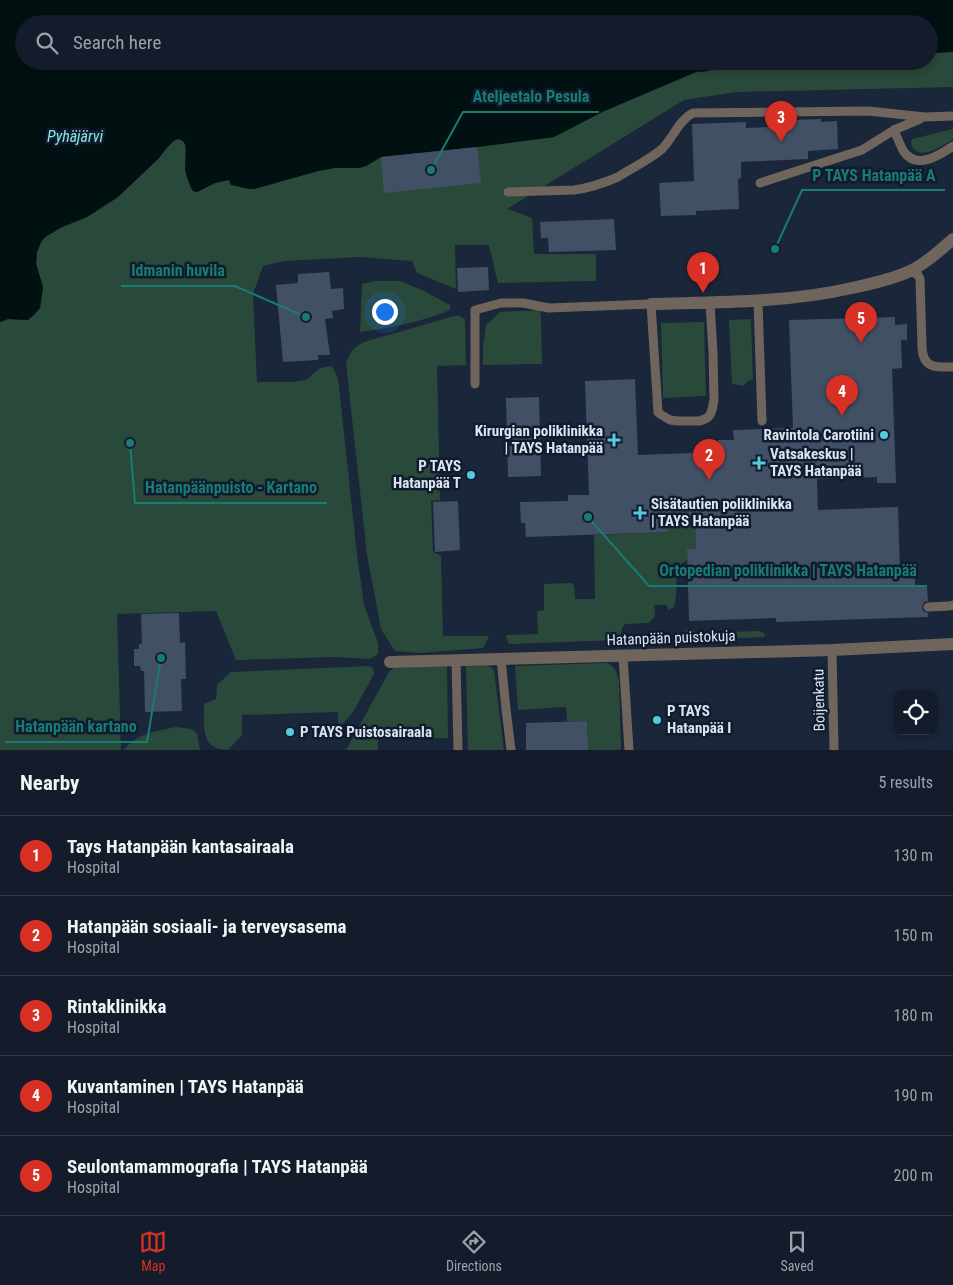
<!DOCTYPE html>
<meta charset="utf-8">
<style>
:root{--surface:#141c2b;--page:#1d2533;--text:#f1f3f6;--muted:#9da1a9;--line:#333a47;--accent:#d93025}
body{margin:0;font-family:"Roboto Condensed",sans-serif;background:var(--page);color:var(--text)}
.controls{position:absolute;right:15px;bottom:15px;display:grid;overflow:hidden;border-radius:10px;box-shadow:0 2px 8px #0003}
.controls button{width:45px;height:45px;display:grid;place-items:center;padding:0;border:0;border-bottom:1px solid var(--line);background:var(--surface);color:var(--text);font:25px sans-serif}
.you{position:absolute;left:384px;top:311px;width:18px;height:18px;margin:-12px;border:4px solid #fff;border-radius:50%;background:#1a73e8;box-shadow:0 0 0 8px #1a73e833}
.badge{display:grid;place-items:center;width:32px;height:32px;border-radius:50%;background:var(--accent);color:#fff;font-size:16px;font-weight:700}
.pin{position:absolute;translate:-50% -41px;filter:drop-shadow(0 1px 2px #0008)}
.pin::after{content:'';position:absolute;top:26px;width:18px;height:15px;background:inherit;clip-path:polygon(0 0,100% 0,50% 100%)}
.list{margin:0;padding:0;list-style:none}
h2{display:flex;justify-content:space-between;align-items:center;height:65px;margin:0;padding:0 20px;font-size:21px}
h2 small{font-size:16px;font-weight:400;color:var(--muted)}
.list li{display:grid;grid-template-columns:32px 1fr auto;gap:15px;align-items:center;box-sizing:border-box;height:80px;padding:0 20px;border-top:1px solid var(--line)}
.list b{display:block;font-size:19px;white-space:nowrap}
.list p{margin:0;font-size:16px;white-space:nowrap;color:var(--muted)}
.list em{font-size:16px;font-style:normal;color:var(--muted)}
.icon{flex:none;width:28px;height:28px;fill:none;stroke:currentColor;stroke-width:2;stroke-linecap:round;stroke-linejoin:round}
.map{position:relative;flex:none;width:953px;height:750px;overflow:hidden}
.search{position:absolute;background:var(--surface);box-shadow:0 2px 8px #0003;left:15px;right:15px;top:15px;height:55px;display:flex;align-items:center;gap:12px;box-sizing:border-box;padding:0 18px;border-radius:28px;color:var(--muted);font-size:19px}
.sheet{height:465px;background:var(--surface)}
nav{display:flex;justify-content:space-around;align-items:center;box-sizing:border-box;height:70px;border-top:1px solid var(--line);background:var(--surface);font-size:14px;color:var(--muted)}
nav a{display:grid;justify-items:center;gap:2px}
nav .on{color:var(--accent)}
.map>svg:first-child{display:block}
</style>
<div class="map">
<svg width="953" height="750" viewBox="0 0 953 750">
<rect width="100%" height="100%" fill="#1a2639"/>
<!-- green -->
<g fill="#29493a">
<path d="M 953,52 L 953,87 L 736,92 L 684,100 L 507,209 L 532,218 L 534,254 L 596,254 L 596,281 L 498,283 L 489,245 L 455,245 L 456,289 L 417,273 L 412,261 L 360,257 L 284,261 L 263,266 L 253,294 L 257,382 L 293,382 L 306,380 L 320,368 L 332,366 L 338,378 L 357,554 L 364,605 L 378,643 L 378,654 L 370,659 L 335,657 L 236,660 L 216,611 L 117,614 L 121,750 L 0,750 L 0,322 L 8,319 L 28,320 L 40,308 L 43,287 L 36,264 L 37,252 L 41,242 L 45,237 L 62,227 L 87,217 L 118,197 L 159,158 L 173,141 L 179,139 L 183,141 L 185,144 L 186,176 L 193,191 L 197,192 L 215,183 L 228,180 L 229,180 L 230,183 L 249,189 L 254,189 L 318,171 L 334,168 L 366,166 L 381,157 L 477,147 L 554,137 L 602,112 L 696,72 L 704,72 L 742,64 L 754,64 L 792,70 L 823,61 L 929,61 L 929,53 Z"/>
<path d="M 953,129 L 953,139 C 943,146 916,164 911,143 L 912,139 Z"/>
<path d="M 375,281 L 400,281 L 422,290 L 450,305 L 450,310 C 421,322 390,328 360,332 L 362,284 Z"/>
<path d="M 540,310 L 541,318 L 542,364 L 483,365 L 483,346 L 486,325 L 500,312 Z"/>
<path d="M 458,315 L 465,319 L 466,365 L 437,366 L 440,500 L 431,501 L 433,552 L 441,556 L 443,636 L 489,636 L 483,648 L 421,653 L 395,651 L 381,629 L 367,555 L 346,363 C 351,350 355,346 367,341 Z"/>
<path d="M 751,319 L 753,380 L 748,381 L 743,386 L 732,384 L 729,320 Z"/>
<path d="M 704,322 L 706,396 L 663,398 L 661,323 Z"/>
<path d="M 695,524 L 696,549 L 687,549 L 687,560 L 681,564 L 677,570 L 676,596 L 674,607 L 668,610 L 667,605 L 654,605 L 655,616 L 649,623 L 625,624 L 622,628 L 621,638 L 618,640 L 511,644 L 508,643 L 506,635 L 538,634 L 537,611 L 544,610 L 544,584 L 571,583 L 574,585 L 575,599 L 595,599 L 594,535 L 668,532 L 668,525 Z"/>
<path d="M 686,630 L 693,630 L 699,633 L 758,631 L 764,633 L 765,635 L 764,637 L 697,640 L 690,639 L 686,637 Z"/>
<path d="M 607,663 C 615,667 617,672 619,681 L 621,750 L 588,750 L 587,721 L 567,721 L 566,707 L 518,710 L 515,666 Z"/>
<path d="M 466,665 C 476,665 487,662 494,670 L 504,750 L 468,750 Z"/>
<path d="M 369,666 L 373,668 L 374,674 L 352,714 L 338,728 L 338,712 L 242,715 L 242,735 L 228,750 C 200,750 204,725 204,704 L 216,699 L 217,685 L 231,672 Z"/>
<path d="M 447,666 L 448,738 L 378,739 L 378,750 L 346,750 L 389,672 L 394,668 Z"/>
<path d="M 176,727 L 191,729 L 197,733 L 200,750 L 124,750 C 137,733 157,731 176,727 Z"/>
</g>
<!-- water -->
<path fill="#011111" d="M 0,0 L 953,0 L 953,52 L 929,53 L 929,24 L 24,24 L 24,61 L 823,61 C 814,65 803,70 793,70 C 776,70 760,63 742,64 C 727,65 712,71 696,72 L 602,112 L 554,137 L 477,147 L 381,157 L 366,166 L 360,168 L 334,168 L 318,171 L 254,189 L 249,189 L 231,185 L 229,180 L 228,180 L 215,183 L 197,192 L 193,191 L 190,186 L 185,170 L 186,148 L 185,144 L 183,141 L 179,139 L 175,140 L 167,147 L 159,158 L 118,197 L 87,217 L 62,227 L 45,237 L 41,242 L 37,252 L 36,264 L 43,287 L 40,308 L 34,315 L 28,320 L 8,319 L 0,322 Z"/>
<!-- building -->
<g fill="#425065">
<path d="M 821,119 L 821,122 L 837,121 L 838,149 L 808,151 L 808,159 L 741,162 L 741,178 L 738,179 L 739,209 L 696,211 L 696,215 L 661,216 L 659,183 L 694,181 L 692,124 L 746,122 L 746,128 L 793,126 L 793,120 Z"/>
<path d="M 477,147 L 481,183 L 384,193 L 381,157 Z"/>
<path d="M 614,219 L 616,250 L 549,252 L 548,238 L 541,238 L 540,222 Z"/>
<path d="M 488,267 L 489,290 L 458,292 L 457,268 Z"/>
<path d="M 329,272 L 331,289 L 343,288 L 344,309 L 332,311 L 333,318 L 325,319 L 330,355 L 318,355 L 318,360 L 283,362 L 276,285 L 298,283 L 298,274 Z"/>
<path d="M 895,317 L 895,325 L 907,324 L 907,340 L 901,340 L 902,368 L 892,369 L 896,483 L 877,483 L 877,477 L 817,479 L 818,510 L 898,507 L 900,571 L 915,570 L 915,586 L 927,586 L 928,601 L 924,602 L 922,607 L 923,611 L 928,613 L 928,617 L 776,622 L 776,618 L 689,621 L 687,549 L 696,549 L 695,524 L 668,525 L 668,532 L 526,537 L 525,523 L 521,523 L 520,502 L 568,501 L 568,495 L 589,495 L 585,381 L 635,379 L 638,455 L 718,452 L 718,440 L 734,440 L 733,430 L 793,428 L 789,320 Z"/>
<path d="M 539,397 L 541,476 L 508,477 L 506,398 Z"/>
<path d="M 458,501 L 460,550 L 435,552 L 433,502 Z"/>
<path d="M 179,613 L 180,643 L 185,642 L 186,679 L 181,679 L 182,711 L 145,712 L 144,671 L 141,671 L 140,666 L 134,666 L 134,649 L 139,649 L 139,644 L 142,644 L 141,614 Z"/>
<path d="M 587,721 L 588,750 L 526,750 L 526,723 Z"/>
</g>
<g fill="none" stroke-linecap="round" stroke-linejoin="round">
<!-- lane -->
<g stroke="#6f655d" stroke-width="9">
<path d="M 894,130 C 897,137 900,145 904,152 C 917,170 940,155 953,146"/>
<path d="M 760,183 L 862,150 L 894,130 L 920,119"/>
<path d="M 508,192 L 574,190 C 589,188 604,183 618,177 C 632,168 649,160 662,149 C 673,138 679,120 693,113 L 868,111 L 925,117 L 953,116"/>
<path d="M 911,271 L 918,275 L 920,279 L 922,347 C 923,369 936,367 953,367"/>
<path d="M 758,301 L 762,421"/>
<path d="M 475,384 L 475,310 L 501,303 L 523,303 L 549,308 L 651,304 L 658,412 L 660,414 L 670,420 L 678,421 L 700,421 L 707,418 L 710,415 L 712,410 L 714,400 L 713,353 L 710,303"/>
<path d="M 928,607 L 949,606 L 953,605"/>
<path d="M 832,650 L 834,750"/>
<path d="M 623,656 L 629,750"/>
<path d="M 501,659 L 506,709 L 511,750"/>
<path d="M 456,660 L 458,750"/>
</g>
<!-- street -->
<g stroke="#6f655d" stroke-width="12">
<path d="M 651,304 C 718,302 786,303 852,288 C 871,284 893,279 910,271 C 923,265 942,249 953,239"/>
<path d="M 390,662 L 832,650 L 953,644"/>
</g>
</g>
<!-- markers -->
<g fill="#55cade" stroke="#101c2e" stroke-width="2">
<circle cx="884" cy="435" r="5"/>
<path d="M611.5 432.5h5v5h5v5h-5v5h-5v-5h-5v-5h5z"/>
<path d="M756.5 455.5h5v5h5v5h-5v5h-5v-5h-5v-5h5z"/>
<circle cx="471" cy="475" r="5"/>
<path d="M637.5 505.5h5v5h5v5h-5v5h-5v-5h-5v-5h5z"/>
<circle cx="657" cy="720" r="5"/>
<circle cx="290" cy="732" r="5"/>
</g>
<g text-anchor="middle" dominant-baseline="central" stroke-width="5" stroke-linejoin="round" paint-order="stroke">
<!-- poi labels -->
<g font-size="15" font-weight="bold" fill="#dbe4f0" stroke="#101c2e" text-anchor="start">
<text x="603" y="431" text-anchor="end">Kirurgian poliklinikka<tspan x="603" dy="17">| TAYS Hatanpää</tspan></text>
<text x="874" y="435" text-anchor="end">Ravintola Carotiini</text>
<text x="770" y="454">Vatsakeskus |<tspan x="770" dy="17">TAYS Hatanpää</tspan></text>
<text x="461" y="466" text-anchor="end">P TAYS<tspan x="461" dy="17">Hatanpää T</tspan></text>
<text x="651" y="504">Sisätautien poliklinikka<tspan x="651" dy="17">| TAYS Hatanpää</tspan></text>
<text x="667" y="711">P TAYS<tspan x="667" dy="17">Hatanpää I</tspan></text>
<text x="300" y="732">P TAYS Puistosairaala</text>
</g>
<!-- street labels -->
<g font-size="15" fill="#dbe4f0" stroke="#101c2e">
<text transform="translate(671 638) rotate(-2)">Hatanpään puistokuja</text>
<text transform="translate(819 700) rotate(-91)">Boijenkatu</text>
</g>
<!-- water labels -->
<g font-size="16" font-style="italic" fill="#84e6e8" stroke="#101c2e">
<text x="75" y="136">Pyhäjärvi</text>
</g>
</g>
<!-- callouts -->
<path fill="none" stroke="#197c74" stroke-width="2" d="M431 170L463 112H599M775 249L802 190H945M306 317L235 286H121M130 443L135 503H327M588 517L649 586H927M161 658L147 742H5"/>
<g fill="#197c74" stroke="#101c2e" stroke-width="2">
<circle cx="431" cy="170" r="5"/>
<circle cx="775" cy="249" r="5"/>
<circle cx="306" cy="317" r="5"/>
<circle cx="130" cy="443" r="5"/>
<circle cx="588" cy="517" r="5"/>
<circle cx="161" cy="658" r="5"/>
</g>
<g font-size="16" text-anchor="middle" font-weight="bold" fill="#197c74" stroke="#101c2e" stroke-width="5" stroke-linejoin="round" paint-order="stroke">
<text x="531" y="102">Ateljeetalo Pesula</text>
<text x="874" y="181">P TAYS Hatanpää A</text>
<text x="178" y="276">Idmanin huvila</text>
<text x="231" y="493">Hatanpäänpuisto - Kartano</text>
<text x="788" y="576">Ortopedian poliklinikka | TAYS Hatanpää</text>
<text x="76" y="732">Hatanpään kartano</text>
</g>
</svg>
<div class="controls">
<button><svg class="icon" aria-label="locate" viewBox="0 0 24 24"><circle cx="12" cy="12" r="6"/><path d="M12 2v4M12 18v4M2 12h4M18 12h4"/></svg></button>
</div>
<div class="you"></div>
<div class="pin badge" style="left:703px;top:293px">1</div>
<div class="pin badge" style="left:709px;top:480px">2</div>
<div class="pin badge" style="left:781px;top:142px">3</div>
<div class="pin badge" style="left:842px;top:416px">4</div>
<div class="pin badge" style="left:861px;top:343px">5</div>
<div class="search"><svg class="icon" aria-label="search" viewBox="0 0 24 24"><circle cx="10" cy="10" r="6"/><path d="M15 15l6 6"/></svg>Search here</div>
</div>
<section class="sheet">
<h2>Nearby<small>5 results</small></h2>
<ul class="list">
<li><span class="badge">1</span><div><b>Tays Hatanpään kantasairaala</b><p>Hospital</p></div><em>130 m</em></li>
<li><span class="badge">2</span><div><b>Hatanpään sosiaali- ja terveysasema</b><p>Hospital</p></div><em>150 m</em></li>
<li><span class="badge">3</span><div><b>Rintaklinikka</b><p>Hospital</p></div><em>180 m</em></li>
<li><span class="badge">4</span><div><b>Kuvantaminen | TAYS Hatanpää</b><p>Hospital</p></div><em>190 m</em></li>
<li><span class="badge">5</span><div><b>Seulontamammografia | TAYS Hatanpää</b><p>Hospital</p></div><em>200 m</em></li>
</ul>
</section>
<nav>
<a class="on"><svg class="icon" aria-label="map" viewBox="0 0 24 24"><path d="M3 6l6-2 6 2 6-2v14l-6 2-6-2-6 2zM9 4v14M15 6v14"/></svg>Map</a>
<a><svg class="icon" aria-label="directions" viewBox="0 0 24 24"><path d="M12 3l9 9-9 9-9-9zM9 14v-3h6M13 9l2 2-2 2"/></svg>Directions</a>
<a><svg class="icon" aria-label="saved" viewBox="0 0 24 24"><path d="M7 4h10v16l-5-4-5 4z"/></svg>Saved</a>
</nav>
